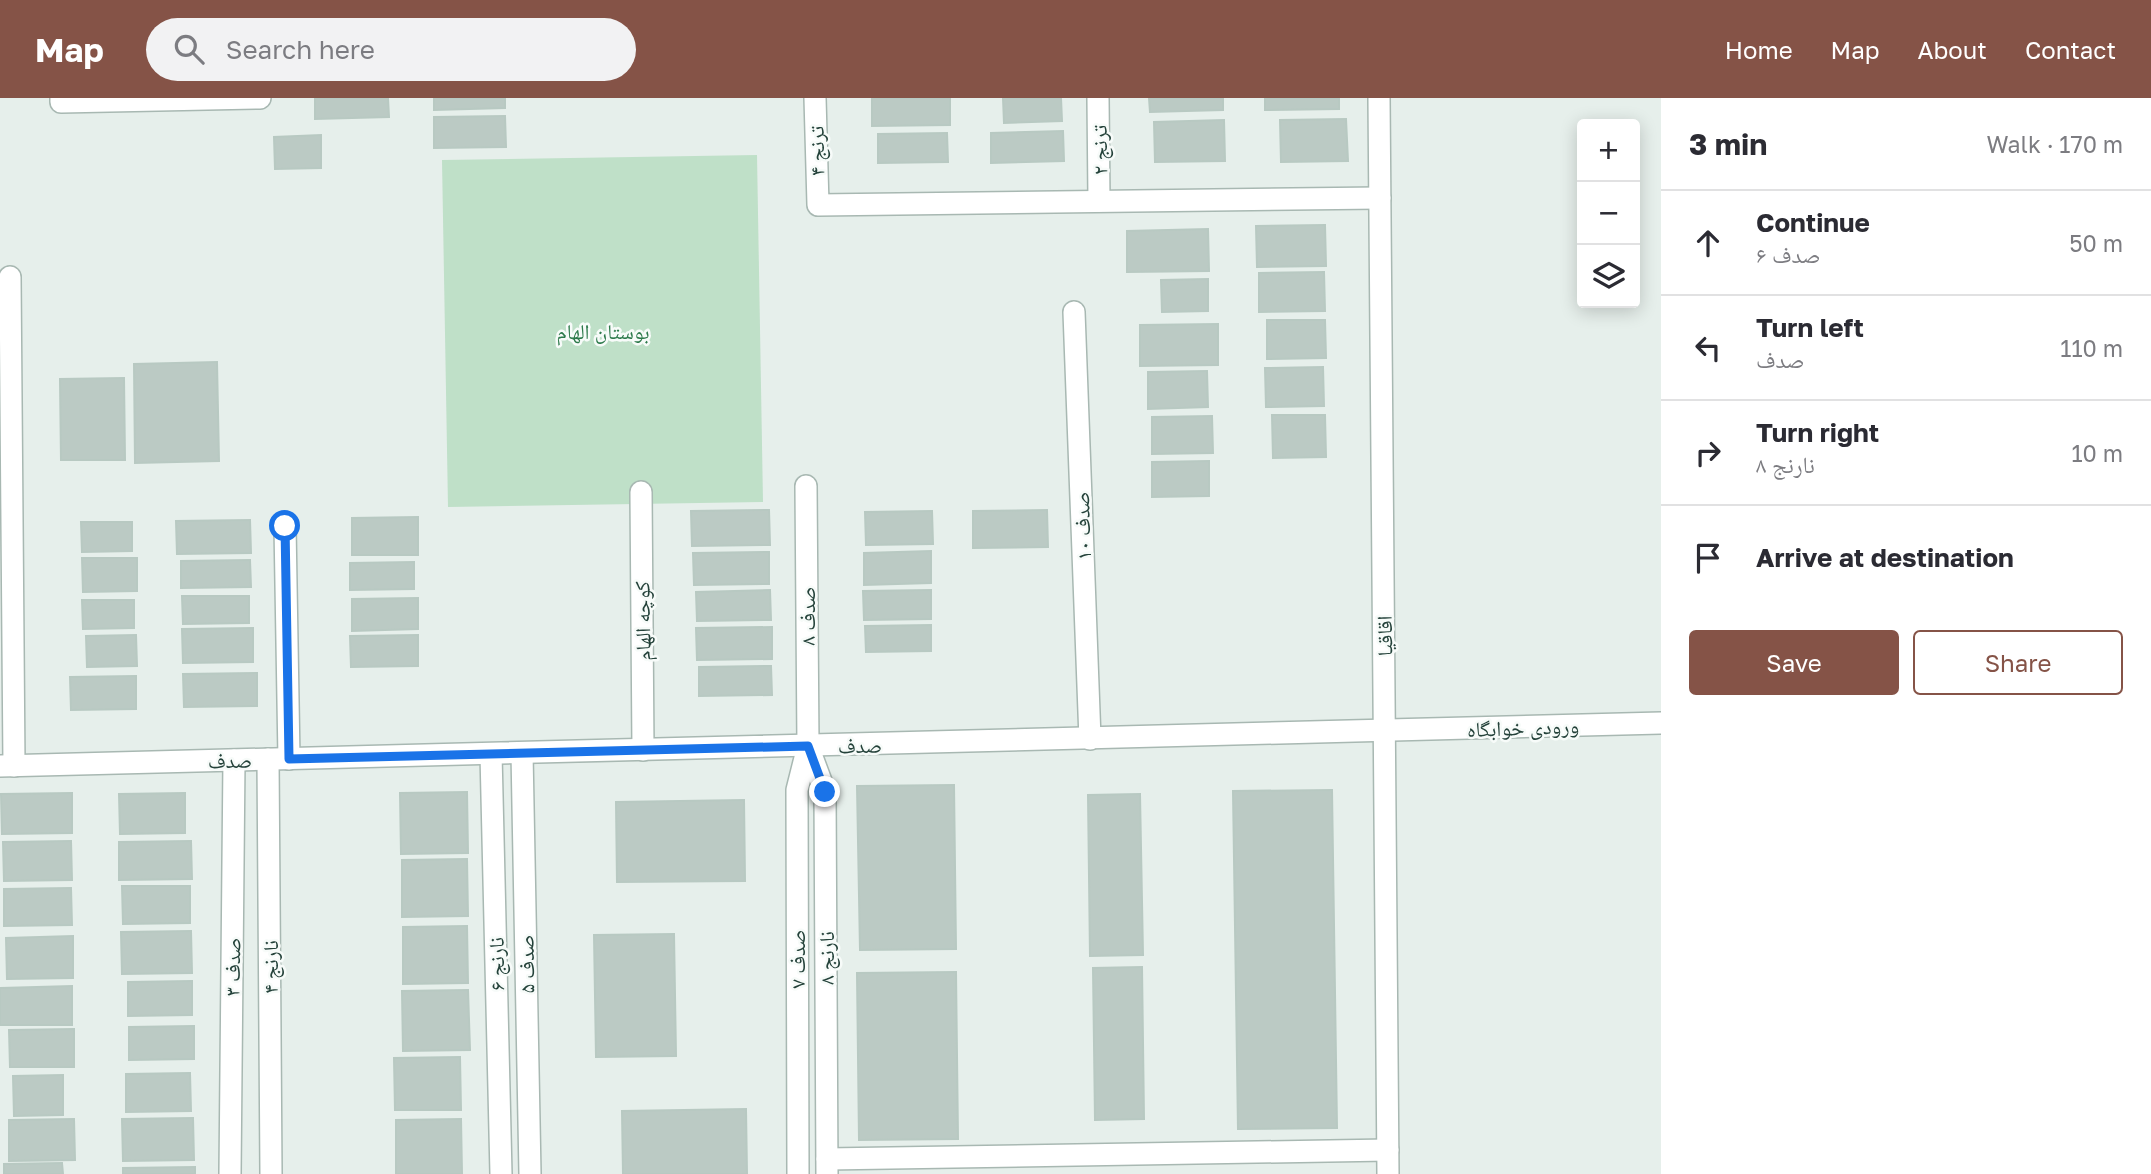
<!DOCTYPE html>
<meta charset="utf-8">
<style>
:root{--surface:#fff;--page:#f2f2f3;--text:#2b2b33;--muted:#7c7c81;--line:#e1e1e2;--accent:#855347}
body{margin:0;font-family:"Golos Text","Noto Naskh Arabic",sans-serif;background:var(--page);color:var(--text)}
.controls{position:absolute;right:21px;top:21px;display:grid;overflow:hidden;border-radius:7px;box-shadow:0 4px 18px #0003}
.controls button{width:63px;height:63px;display:grid;place-items:center;padding:0;border:0;border-bottom:2px solid var(--line);background:var(--surface);color:var(--text);font:35px sans-serif}
.stop{position:absolute;width:21px;height:21px;margin:-16px;border:5px solid #1a73e8;border-radius:50%;background:#fff}
.stop.end{background:#1a73e8;border-color:#fff;box-shadow:0 2px 7px #0008}
.list{margin:0;padding:0;list-style:none}
h2{display:flex;justify-content:space-between;align-items:center;height:91px;margin:0;padding:0 28px;font-size:30px}
h2 small{font-size:23px;font-weight:400;color:var(--muted)}
.list li{display:grid;grid-template-columns:46px 1fr auto;gap:21px;align-items:center;box-sizing:border-box;height:105px;padding:0 28px;border-top:2px solid var(--line)}
.list b{display:block;font-size:26px;white-space:nowrap}
.list p{margin:0;font-size:23px;white-space:nowrap;color:var(--muted)}
.list em{font-size:23px;font-style:normal;color:var(--muted)}
.actions{display:flex;gap:14px;padding:21px 28px}
.actions a{flex:1;padding:16px 0;border:2px solid var(--accent);border-radius:7px;text-align:center;font-size:24px;color:var(--accent)}
.actions .main{background:var(--accent);color:#fff}
.icon{flex:none;width:38px;height:38px;fill:none;stroke:currentColor;stroke-width:2;stroke-linecap:round;stroke-linejoin:round}
.map{position:relative;flex:none;width:1661px;height:1076px;overflow:hidden}
header{display:flex;align-items:center;gap:42px;box-sizing:border-box;height:98px;padding:0 35px;background:var(--accent);color:#fff}
header strong{font-size:33px}
nav{display:flex;gap:38px;margin-inline-start:auto;font-size:24px}
.search{width:490px;height:63px;background:var(--page);display:flex;align-items:center;gap:18px;box-sizing:border-box;padding:0 24px;border-radius:38px;color:var(--muted);font-size:26px}
main{display:flex}
aside{flex:1;background:var(--surface)}
.map>svg:first-child{display:block}
</style>
<header>
<strong>Map</strong>
<div class="search"><svg class="icon" aria-label="search" viewBox="0 0 24 24"><circle cx="10" cy="10" r="6"/><path d="M15 15l6 6"/></svg>Search here</div>
<nav><a>Home</a><a>Map</a><a>About</a><a>Contact</a></nav>
</header>
<main>
<div class="map">
<svg width="1661" height="1076" viewBox="0 0 1661 1076">
<rect width="100%" height="100%" fill="#e6efeb"/>
<!-- green -->
<path fill="#bfe0c8" d="M 757,57 L 763,404 L 448,409 L 442,62 Z"/>
<!-- building -->
<g fill="#bbcac4" stroke="#b8c9c2" stroke-width="2">
<path d="M 315,0 L 388,0 L 389,19 L 315,21 Z"/>
<path d="M 434,0 L 505,0 L 505,10 L 434,12 Z"/>
<path d="M 872,0 L 950,0 L 950,27 L 872,28 Z"/>
<path d="M 1003,0 L 1061,0 L 1062,23 L 1004,25 Z"/>
<path d="M 1149,0 L 1223,0 L 1223,12 L 1150,14 Z"/>
<path d="M 1265,0 L 1339,0 L 1339,11 L 1265,12 Z"/>
<path d="M 505,18 L 506,49 L 434,50 L 434,19 Z"/>
<path d="M 1346,21 L 1348,63 L 1281,64 L 1280,22 Z"/>
<path d="M 1224,22 L 1225,63 L 1155,64 L 1154,24 Z"/>
<path d="M 1063,33 L 1064,63 L 991,65 L 991,35 Z"/>
<path d="M 947,35 L 948,64 L 878,65 L 878,36 Z"/>
<path d="M 321,37 L 321,70 L 275,71 L 274,39 Z"/>
<path d="M 1325,127 L 1326,168 L 1257,169 L 1256,128 Z"/>
<path d="M 1208,131 L 1209,173 L 1127,174 L 1127,133 Z"/>
<path d="M 1324,174 L 1325,213 L 1259,214 L 1259,175 Z"/>
<path d="M 1208,181 L 1208,213 L 1162,214 L 1161,182 Z"/>
<path d="M 1267,222 L 1325,222 L 1326,260 L 1267,261 Z"/>
<path d="M 1218,226 L 1218,267 L 1140,268 L 1140,227 Z"/>
<path d="M 217,264 L 219,363 L 135,365 L 134,266 Z"/>
<path d="M 1323,269 L 1324,308 L 1266,309 L 1265,270 Z"/>
<path d="M 1207,273 L 1208,309 L 1148,311 L 1148,274 Z"/>
<path d="M 124,280 L 125,362 L 61,362 L 60,281 Z"/>
<path d="M 1272,317 L 1325,317 L 1326,359 L 1273,360 Z"/>
<path d="M 1212,318 L 1213,355 L 1152,356 L 1152,319 Z"/>
<path d="M 1209,363 L 1209,398 L 1152,399 L 1152,364 Z"/>
<path d="M 769,412 L 770,447 L 692,448 L 691,413 Z"/>
<path d="M 1047,412 L 1048,449 L 973,450 L 973,413 Z"/>
<path d="M 932,413 L 933,446 L 866,447 L 865,414 Z"/>
<path d="M 418,419 L 418,457 L 352,457 L 352,420 Z"/>
<path d="M 250,422 L 251,455 L 177,456 L 176,423 Z"/>
<path d="M 81,424 L 132,424 L 132,453 L 82,454 Z"/>
<path d="M 931,453 L 931,485 L 864,487 L 864,455 Z"/>
<path d="M 769,454 L 769,486 L 694,487 L 693,455 Z"/>
<path d="M 82,460 L 137,460 L 137,493 L 83,494 Z"/>
<path d="M 250,462 L 251,489 L 181,490 L 181,463 Z"/>
<path d="M 414,464 L 414,491 L 350,492 L 350,465 Z"/>
<path d="M 770,492 L 771,522 L 697,523 L 696,494 Z"/>
<path d="M 931,492 L 931,521 L 864,522 L 863,493 Z"/>
<path d="M 182,498 L 249,498 L 249,525 L 183,526 Z"/>
<path d="M 418,500 L 418,531 L 352,533 L 352,501 Z"/>
<path d="M 82,502 L 134,502 L 134,530 L 83,531 Z"/>
<path d="M 931,527 L 931,553 L 866,554 L 865,528 Z"/>
<path d="M 772,529 L 772,561 L 697,562 L 696,530 Z"/>
<path d="M 253,530 L 253,564 L 183,565 L 182,531 Z"/>
<path d="M 136,537 L 137,568 L 87,569 L 86,538 Z"/>
<path d="M 418,537 L 418,568 L 351,569 L 350,538 Z"/>
<path d="M 771,568 L 772,597 L 699,598 L 699,569 Z"/>
<path d="M 257,575 L 257,608 L 184,609 L 183,576 Z"/>
<path d="M 136,578 L 136,611 L 71,612 L 70,579 Z"/>
<path d="M 954,687 L 956,851 L 860,852 L 857,688 Z"/>
<path d="M 1332,692 L 1337,1030 L 1238,1031 L 1233,693 Z"/>
<path d="M 467,694 L 468,755 L 401,756 L 400,695 Z"/>
<path d="M 72,695 L 72,735 L 2,736 L 1,696 Z"/>
<path d="M 185,695 L 185,735 L 120,736 L 119,696 Z"/>
<path d="M 1140,696 L 1143,857 L 1090,858 L 1088,697 Z"/>
<path d="M 744,702 L 745,783 L 617,784 L 616,704 Z"/>
<path d="M 71,743 L 72,782 L 4,783 L 3,744 Z"/>
<path d="M 191,743 L 192,781 L 119,782 L 119,744 Z"/>
<path d="M 467,761 L 468,818 L 402,819 L 402,762 Z"/>
<path d="M 122,788 L 190,788 L 190,825 L 123,826 Z"/>
<path d="M 71,790 L 72,827 L 4,828 L 4,791 Z"/>
<path d="M 467,828 L 468,885 L 403,886 L 403,829 Z"/>
<path d="M 191,833 L 192,875 L 122,876 L 121,834 Z"/>
<path d="M 674,836 L 676,958 L 596,959 L 594,837 Z"/>
<path d="M 73,838 L 73,880 L 7,881 L 6,840 Z"/>
<path d="M 1142,869 L 1144,1021 L 1095,1022 L 1093,870 Z"/>
<path d="M 956,874 L 958,1041 L 859,1042 L 857,875 Z"/>
<path d="M 192,883 L 192,917 L 128,918 L 128,884 Z"/>
<path d="M 72,888 L 72,927 L 0,927 L 0,890 Z"/>
<path d="M 468,892 L 470,952 L 403,953 L 402,893 Z"/>
<path d="M 194,928 L 194,961 L 129,962 L 129,929 Z"/>
<path d="M 74,931 L 74,969 L 10,969 L 9,932 Z"/>
<path d="M 460,959 L 461,1012 L 395,1012 L 394,960 Z"/>
<path d="M 190,975 L 191,1013 L 126,1014 L 126,976 Z"/>
<path d="M 63,977 L 63,1017 L 14,1018 L 13,978 Z"/>
<path d="M 746,1011 L 747,1076 L 623,1076 L 622,1013 Z"/>
<path d="M 193,1020 L 194,1062 L 123,1063 L 122,1021 Z"/>
<path d="M 74,1021 L 75,1062 L 9,1063 L 9,1022 Z"/>
<path d="M 461,1021 L 462,1076 L 396,1076 L 396,1022 Z"/>
<path d="M 62,1065 L 63,1076 L 4,1076 L 4,1066 Z"/>
<path d="M 195,1069 L 195,1076 L 123,1076 L 123,1070 Z"/>
</g>
<g fill="none" stroke-linecap="round" stroke-linejoin="round">
<defs>
<g id="minor">
<path d="M 61,0 L 61,4 L 260,0"/>
<path d="M 815,0 L 818,107 L 1380,100"/>
<path d="M 1098,0 L 1099,103"/>
<path d="M 1379,0 L 1388,1076"/>
<path d="M 10,179 L 14,668"/>
<path d="M 1074,214 L 1090,641"/>
<path d="M 641,394 L 643,652"/>
<path d="M 285,428 L 289,661"/>
<path d="M 808,648 L 825,694 L 827,1076"/>
<path d="M 522,655 L 530,1076"/>
<path d="M 491,656 L 501,1076"/>
<path d="M 268,661 L 271,1076"/>
<path d="M 0,668 L 1661,625"/>
<path d="M 827,1061 L 1388,1052"/>
<path d="M 230,1076 L 234,662"/>
<path d="M 798,1076 L 797,692 L 808,648 L 806,388"/>
</g>
</defs>
<!-- minor casing -->
<use href="#minor" stroke="#a8b8b2" stroke-width="24"/>
<!-- minor -->
<use href="#minor" stroke="#fff" stroke-width="21"/>
</g>
<g fill="none" stroke-linecap="round" stroke-linejoin="round">
<!-- route -->
<path stroke="#1a73e8" stroke-width="9" d="M 285,428 L 289,661 L 808,648 L 825,694"/>
</g>
<g text-anchor="middle" dominant-baseline="central" stroke-width="5" stroke-linejoin="round" paint-order="stroke">
<!-- street labels -->
<g font-size="21" fill="#24423a" stroke="#f7fbf9">
<text transform="translate(1099 52) rotate(-91)">ترنج ۲</text>
<text transform="translate(816 53) rotate(-91)">ترنج ۴</text>
<text transform="translate(1082 428) rotate(-92)">صدف ۱۰</text>
<text transform="translate(807 518) rotate(-90)">صدف ۸</text>
<text transform="translate(642 523) rotate(-91)">کوچه الهام</text>
<text transform="translate(1384 538) rotate(-91)">اقاقیا</text>
<text transform="translate(1523 629) rotate(-2)">ورودی خوابگاه</text>
<text transform="translate(860 647) rotate(-1)">صدف</text>
<text transform="translate(230 662) rotate(-1)">صدف</text>
<text transform="translate(826 860) rotate(-90)">نارنج ۸</text>
<text transform="translate(797 861) rotate(-90)">صدف ۷</text>
<text transform="translate(496 866) rotate(-91)">نارنج ۶</text>
<text transform="translate(526 866) rotate(-91)">صدف ۵</text>
<text transform="translate(232 869) rotate(-89)">صدف ۳</text>
<text transform="translate(270 869) rotate(-90)">نارنج ۴</text>
</g>
<!-- park labels -->
<g font-size="21" fill="#2d7a4b" stroke="#f7fbf9">
<text x="603" y="233">بوستان الهام</text>
</g>
</g>
</svg>
<div class="controls">
<button>+</button>
<button>−</button>
<button><svg class="icon" aria-label="layers" viewBox="0 0 24 24"><path d="M12 4l9 5-9 5-9-5zM3 14l9 5 9-5"/></svg></button>
</div>
<div class="stop" style="left:285px;top:428px"></div>
<div class="stop end" style="left:825px;top:694px"></div>
</div>
<aside>
<h2>3 min<small>Walk · 170 m</small></h2>
<ul class="list">
<li><svg class="icon" aria-label="ahead" viewBox="0 0 24 24"><path d="M12 20V5M6 11l6-6 6 6"/></svg><div><b>Continue</b><p>صدف ۶</p></div><em>50 m</em></li>
<li><svg class="icon" aria-label="left" viewBox="0 0 24 24"><path d="M17 20v-9H6M10 6l-5 5 5 5"/></svg><div><b>Turn left</b><p>صدف</p></div><em>110 m</em></li>
<li><svg class="icon" aria-label="right" viewBox="0 0 24 24"><path d="M7 20v-9h11M14 6l5 5-5 5"/></svg><div><b>Turn right</b><p>نارنج ۸</p></div><em>10 m</em></li>
<li><svg class="icon" aria-label="arrive" viewBox="0 0 24 24"><path d="M6 21V4h12l-3 4 3 4H6"/></svg><div><b>Arrive at destination</b></div></li>
</ul>
<div class="actions"><a class="main">Save</a><a>Share</a></div>
</aside>
</main>
